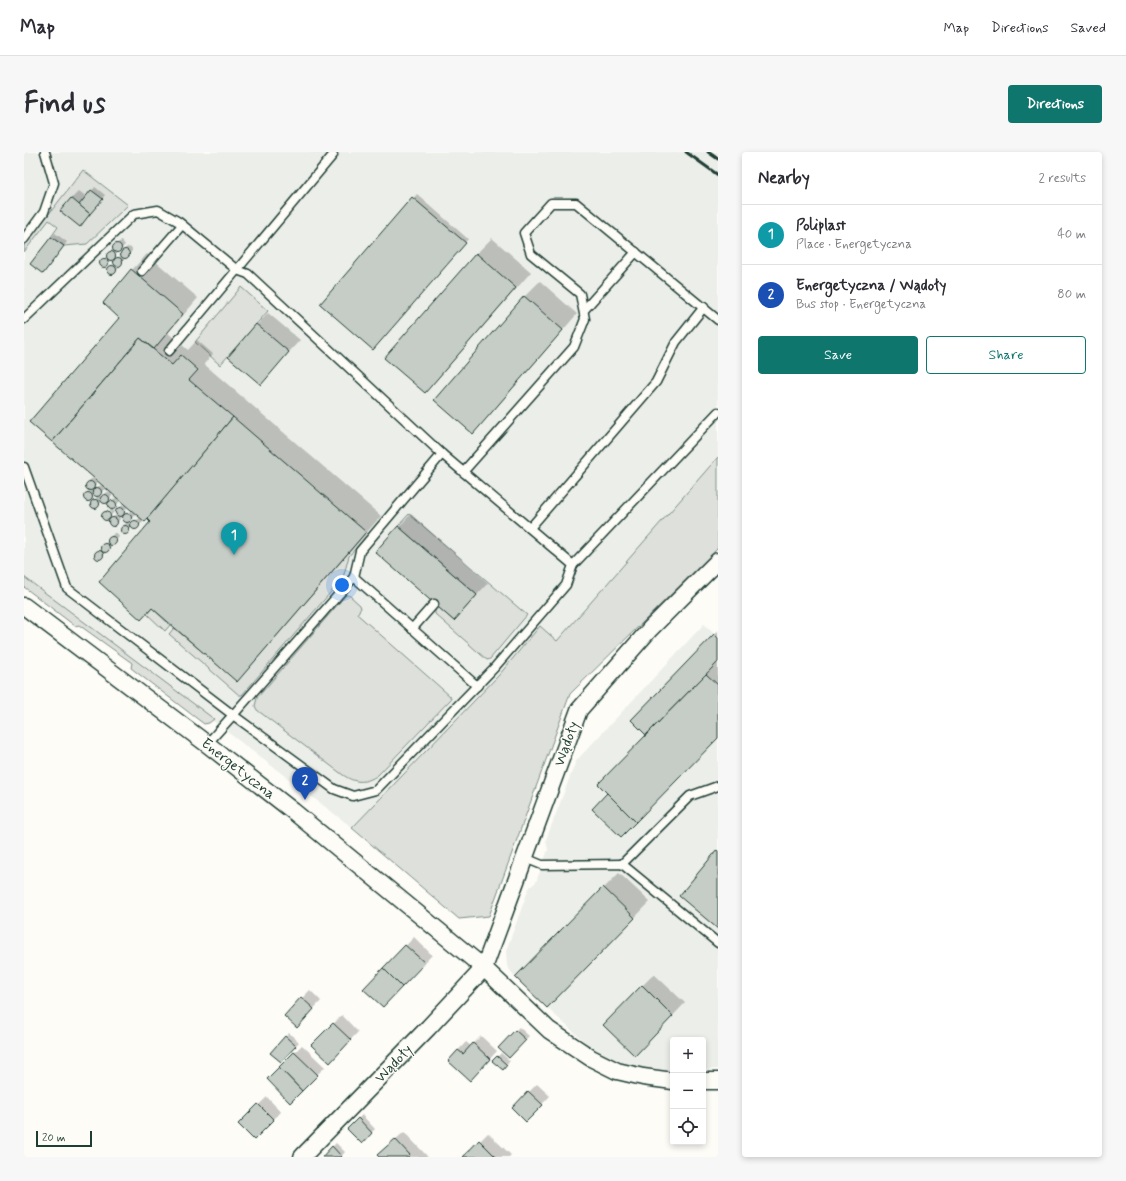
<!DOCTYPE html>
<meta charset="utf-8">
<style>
:root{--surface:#fff;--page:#f7f7f7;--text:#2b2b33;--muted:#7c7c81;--line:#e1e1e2;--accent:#0f766e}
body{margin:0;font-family:Mynerve,sans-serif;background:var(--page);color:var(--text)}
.controls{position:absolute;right:12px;bottom:12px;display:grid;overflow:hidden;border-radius:4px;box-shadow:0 2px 6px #0003}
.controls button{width:36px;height:36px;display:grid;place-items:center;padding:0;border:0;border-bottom:1px solid var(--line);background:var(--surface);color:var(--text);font:20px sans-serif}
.scale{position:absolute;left:12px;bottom:10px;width:56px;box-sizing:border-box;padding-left:4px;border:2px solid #1f3d34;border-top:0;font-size:11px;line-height:14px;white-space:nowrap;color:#1f3d34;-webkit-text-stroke:3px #fdfcf7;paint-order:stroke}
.you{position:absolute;left:318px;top:433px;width:14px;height:14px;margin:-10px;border:3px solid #fff;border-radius:50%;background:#1a73e8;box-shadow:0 0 0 6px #1a73e833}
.badge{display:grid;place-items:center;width:26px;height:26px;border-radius:50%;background:var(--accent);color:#fff;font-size:13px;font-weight:700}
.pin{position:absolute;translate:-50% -33px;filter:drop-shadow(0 1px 2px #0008)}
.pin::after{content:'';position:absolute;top:21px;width:14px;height:12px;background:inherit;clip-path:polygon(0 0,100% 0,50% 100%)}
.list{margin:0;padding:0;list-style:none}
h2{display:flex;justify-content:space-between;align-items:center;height:52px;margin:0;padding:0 16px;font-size:17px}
h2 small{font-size:13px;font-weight:400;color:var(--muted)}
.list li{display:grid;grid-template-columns:26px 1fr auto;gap:12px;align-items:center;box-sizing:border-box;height:60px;padding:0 16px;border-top:1px solid var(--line)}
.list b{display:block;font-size:15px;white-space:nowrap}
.list p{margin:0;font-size:13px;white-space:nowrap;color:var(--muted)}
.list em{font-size:13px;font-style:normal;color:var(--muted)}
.actions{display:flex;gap:8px;padding:12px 16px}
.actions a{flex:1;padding:9px 0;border:1px solid var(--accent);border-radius:4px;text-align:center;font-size:14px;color:var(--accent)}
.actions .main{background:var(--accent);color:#fff}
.icon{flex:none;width:22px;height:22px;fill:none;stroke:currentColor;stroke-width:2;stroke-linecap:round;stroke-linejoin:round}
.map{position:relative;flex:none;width:694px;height:1005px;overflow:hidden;border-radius:4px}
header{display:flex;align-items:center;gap:24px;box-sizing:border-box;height:56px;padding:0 20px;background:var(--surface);border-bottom:1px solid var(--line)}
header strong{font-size:19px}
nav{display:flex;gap:22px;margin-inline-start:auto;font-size:14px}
.intro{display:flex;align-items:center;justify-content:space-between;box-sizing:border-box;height:96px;padding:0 24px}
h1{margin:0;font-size:28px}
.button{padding:10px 18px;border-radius:4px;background:var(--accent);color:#fff;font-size:14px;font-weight:700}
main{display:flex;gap:24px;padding:0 24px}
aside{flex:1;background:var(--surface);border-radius:4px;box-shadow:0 2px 6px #0003}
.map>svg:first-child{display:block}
</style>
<header>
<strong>Map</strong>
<nav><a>Map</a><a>Directions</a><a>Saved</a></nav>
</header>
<div class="intro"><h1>Find us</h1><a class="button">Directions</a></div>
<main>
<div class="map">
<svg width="694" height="1005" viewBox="0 0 694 1005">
<rect width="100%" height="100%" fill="#fdfcf7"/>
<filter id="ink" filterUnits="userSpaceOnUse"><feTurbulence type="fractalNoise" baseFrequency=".025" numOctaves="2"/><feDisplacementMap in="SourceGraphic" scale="8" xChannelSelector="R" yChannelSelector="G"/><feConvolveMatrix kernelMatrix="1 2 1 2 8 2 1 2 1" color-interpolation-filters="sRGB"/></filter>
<g filter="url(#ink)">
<!-- built -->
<g fill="#eceee9">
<path d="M 0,0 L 694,0 L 694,362 L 334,680 L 197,575 L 0,429 Z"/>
<path d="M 680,472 L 690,482 L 694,478 L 694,917 L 679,918 L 679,888 L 649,888 L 649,919 L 630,917 L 592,911 L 572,900 L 523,856 L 491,825 L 483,814 L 482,799 L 505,736 L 512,730 L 524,698 L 522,688 L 552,609 Z"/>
</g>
<!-- green -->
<g fill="#dde0db" stroke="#7e8e88">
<path d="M 59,18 L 104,53 L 63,92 L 40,94 L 27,85 L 34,75 L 25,68 L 0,100 L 0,94 Z"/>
<path d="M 217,135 L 244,159 L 196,213 L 171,190 Z"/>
<path d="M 694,305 L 694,396 L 546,542 L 465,764 L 435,767 L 328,676 L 475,523 L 516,474 L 533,489 Z"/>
<path d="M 385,362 L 503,463 L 466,507 L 463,508 L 411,462 L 411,458 L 414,455 L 430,469 L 453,443 L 374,374 Z"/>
<path d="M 342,380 L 344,382 L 325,404 L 319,426 L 218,543 L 215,543 L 145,482 L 150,476 L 213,529 Z"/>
<path d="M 0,425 L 190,567 L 185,571 L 180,572 L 107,516 L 108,511 L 55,473 L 51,474 L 0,435 Z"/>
<path d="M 322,443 L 325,443 L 336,453 L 337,456 L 333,462 L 426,544 L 427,547 L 354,623 C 341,632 331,631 319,623 L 233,558 L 231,554 L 233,546 Z"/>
<path d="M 128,456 L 146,473 L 141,479 L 123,462 Z"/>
</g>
<!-- shadow -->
<g fill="#0003" fill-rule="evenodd">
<path d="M 71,35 L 81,43 L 64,65 L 56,73 L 47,47 L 55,39 L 63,45 Z"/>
<path d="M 393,42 L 444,87 L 352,193 L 297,152 Z"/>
<path d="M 31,81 L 43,90 L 22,117 L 7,112 Z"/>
<path d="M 468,86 L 507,120 L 416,224 L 401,240 L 452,102 Z"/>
<path d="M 98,89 L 101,93 L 99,95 L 94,99 L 81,114 L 79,114 L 77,111 L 79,108 L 95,90 Z"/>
<path d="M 103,95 L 108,96 L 108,99 L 101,106 L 94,117 L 90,121 L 87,121 L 85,119 L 85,117 L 92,111 L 91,110 L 92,108 L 98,103 L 99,99 Z"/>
<path d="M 123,102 L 174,146 L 144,181 L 164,198 L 173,188 L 189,202 L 180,212 L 357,364 L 228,513 L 213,528 L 128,369 L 123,366 L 118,366 L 119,370 L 112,376 L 109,376 L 109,374 L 102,381 L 100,381 L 97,377 L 104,369 L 100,368 L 100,366 L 106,359 L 110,360 L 111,363 L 104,369 L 108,372 L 117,365 L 96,347 L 96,349 L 89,357 L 90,360 L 87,363 L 85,352 L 91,346 L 94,346 L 80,334 L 81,337 L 74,343 L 73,344 L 71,342 L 65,349 L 63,349 L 60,345 L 68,337 L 65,337 L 62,334 L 63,331 L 67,327 L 72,326 L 96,165 L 108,118 ZM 72,327 L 79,333 L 75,334 L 70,339 L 66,338 L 73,331 Z"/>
<path d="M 516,129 L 553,162 L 464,265 L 449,280 L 500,145 Z"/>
<path d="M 244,161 L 276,188 L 237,231 L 233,173 Z"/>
<path d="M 83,340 L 88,341 L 88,344 L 82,351 L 79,349 L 71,355 L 68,354 L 68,352 L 74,344 L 76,344 L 78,346 Z"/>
<path d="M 99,353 L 102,353 L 103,356 L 97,363 L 95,363 L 93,361 L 93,358 Z"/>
<path d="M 83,358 L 86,364 L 81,367 L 79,364 L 79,362 Z"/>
<path d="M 387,362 L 464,431 L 430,468 L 352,400 Z"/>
<path d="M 92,363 L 95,363 L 96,367 L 91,373 L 88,374 L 86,371 L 86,369 Z"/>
<path d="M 90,381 L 93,381 L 95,385 L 80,402 L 74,407 L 71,403 L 72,401 L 78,396 Z"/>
<path d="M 694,479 L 694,585 L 585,641 L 624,583 L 608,568 Z"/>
<path d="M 595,721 L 626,750 L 538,840 L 580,736 Z"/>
<path d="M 390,785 L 408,803 L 367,846 L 341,837 Z"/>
<path d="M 630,822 L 661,851 L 623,891 L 618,834 Z"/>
<path d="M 286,838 L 297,849 L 280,867 L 261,864 Z"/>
<path d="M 318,863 L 334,880 L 306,910 L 289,893 Z"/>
<path d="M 495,875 L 505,884 L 485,905 L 475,896 Z"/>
<path d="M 265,881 L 275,890 L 261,905 L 262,885 Z"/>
<path d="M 457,884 L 473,899 L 454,920 L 425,908 L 442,890 L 447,894 Z"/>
<path d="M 278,893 L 301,915 L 266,949 L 244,927 Z"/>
<path d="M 477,901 L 486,909 L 479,917 L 470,909 Z"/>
<path d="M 513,932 L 526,944 L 502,969 L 489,956 Z"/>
<path d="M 243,945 L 257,960 L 230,987 L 215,972 Z"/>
<path d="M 338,963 L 351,977 L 338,990 L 324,977 Z"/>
<path d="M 380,980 L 404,1005 L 356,1005 L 362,996 Z"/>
<path d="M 464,981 L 487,1003 L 485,1005 L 440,1005 Z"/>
<path d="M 312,991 L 321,1000 L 317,1005 L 299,1005 Z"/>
</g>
<!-- building -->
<g fill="#c6cdc7" stroke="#1f3d34">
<path d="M 67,38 L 79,47 L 66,62 L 55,53 Z"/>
<path d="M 388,45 L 442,91 L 349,198 L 296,152 Z"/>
<path d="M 47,46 L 66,62 L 56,75 L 36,59 Z"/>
<path d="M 27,85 L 40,94 L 19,122 L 6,112 Z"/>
<circle cx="93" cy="96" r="4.5"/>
<circle cx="101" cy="102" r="4.5"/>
<circle cx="87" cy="104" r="4.5"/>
<path d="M 452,101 L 492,136 L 401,241 L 360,206 Z"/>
<circle cx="94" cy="110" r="4.5"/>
<circle cx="80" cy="111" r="4.5"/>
<circle cx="88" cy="118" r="4.5"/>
<path d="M 107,117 L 159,162 L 130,197 L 116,186 L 28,290 L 5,270 L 95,166 L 79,151 Z"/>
<path d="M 500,144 L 539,178 L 449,282 L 410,248 Z"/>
<path d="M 232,172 L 265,200 L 237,233 L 204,205 Z"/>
<path d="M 116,186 L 148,213 L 157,203 L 174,218 L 165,228 L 209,265 L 121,370 L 28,290 Z"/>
<path d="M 209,265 L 342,380 L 213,530 L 128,456 L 117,468 L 75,430 L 126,370 L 123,367 Z"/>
<circle cx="66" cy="334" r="4.5"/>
<circle cx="73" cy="340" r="4.5"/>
<circle cx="64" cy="345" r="4.5"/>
<circle cx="81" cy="347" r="4.5"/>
<circle cx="71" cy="352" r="4.5"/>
<circle cx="88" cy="353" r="4.5"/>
<circle cx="96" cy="360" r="4.5"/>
<circle cx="82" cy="364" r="4.5"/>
<circle cx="103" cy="366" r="4.5"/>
<circle cx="89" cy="370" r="4.5"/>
<circle cx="111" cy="373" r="4.5"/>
<circle cx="101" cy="378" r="4.5"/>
<path d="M 374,374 L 453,443 L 430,469 L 351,400 Z"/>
<circle cx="88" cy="389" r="4.5"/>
<circle cx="81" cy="396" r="4.5"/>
<circle cx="75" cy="403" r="4.5"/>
<path d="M 690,482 L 694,486 L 694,510 L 622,583 L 607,568 Z"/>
<path d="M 682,522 L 694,533 L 694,586 L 612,670 L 574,632 Z"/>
<path d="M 583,641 L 612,670 L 597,685 L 568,657 Z"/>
<path d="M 693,698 L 694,699 L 694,777 L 655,744 Z"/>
<path d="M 579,735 L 611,766 L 523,856 L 491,825 Z"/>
<path d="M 381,793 L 401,811 L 378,835 L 359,816 Z"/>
<path d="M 359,816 L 378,835 L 359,855 L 339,837 Z"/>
<path d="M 618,833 L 649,864 L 611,904 L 579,873 Z"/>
<path d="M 277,845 L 290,857 L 273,876 L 260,864 Z"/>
<path d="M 309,871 L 327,888 L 306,911 L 287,893 Z"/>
<path d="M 491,878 L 502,888 L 485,906 L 474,896 Z"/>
<path d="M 261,884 L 272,894 L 257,910 L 246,901 Z"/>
<path d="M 449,891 L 466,907 L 446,929 L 424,909 L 434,898 L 439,902 Z"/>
<path d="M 270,900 L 294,923 L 278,939 L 255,915 Z"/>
<path d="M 473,904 L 483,913 L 479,918 L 468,909 Z"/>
<path d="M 255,915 L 278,939 L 266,951 L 243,927 Z"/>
<path d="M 504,939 L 519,953 L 502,970 L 488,956 Z"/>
<path d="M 234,952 L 250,968 L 230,988 L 214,972 Z"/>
<path d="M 334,966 L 348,981 L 338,992 L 323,977 Z"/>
<path d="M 371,987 L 386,1003 L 384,1005 L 355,1005 L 353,1003 Z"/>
<path d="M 455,988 L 472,1005 L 439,1005 Z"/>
<path d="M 308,994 L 318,1005 L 298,1005 Z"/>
</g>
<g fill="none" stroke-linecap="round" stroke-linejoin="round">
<defs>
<g id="service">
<path d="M 0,87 L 20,60 L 30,31 L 21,0"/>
<path d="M 118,119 L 158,73"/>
<path d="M 560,158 L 612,100"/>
<path d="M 0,167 L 110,62 L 134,58 L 155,70 L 213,118 L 224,122 L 418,302 L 549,413 L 542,433 L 470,516 L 352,638 L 329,644 L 310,637 L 209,563 L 43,436 L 0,315"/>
<path d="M 145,199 L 309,3"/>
<path d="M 439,320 L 550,195 L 561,167 L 556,142 L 507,102 L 500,81 L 527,51 L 552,51 L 694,168"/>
<path d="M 506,376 L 632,230 L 652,190 L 680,155"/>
<path d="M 549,413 L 694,260"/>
<path d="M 330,425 L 453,534"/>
<path d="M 388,477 L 410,452"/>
<path d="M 183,592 L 209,563 L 330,425 L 336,399 L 418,302"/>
<path d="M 501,706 L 518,713 L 598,712 L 694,791"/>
<path d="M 598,712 L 666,644 L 694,634"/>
</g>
<g id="minor">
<path d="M 0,454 L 183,592 L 269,659 L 460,816 L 525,878 L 567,906 L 593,919 L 619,925 L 649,929"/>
<path d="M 679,929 L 694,929"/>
<path d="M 278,1005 L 404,876 L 460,816 L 555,558 L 626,477 L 694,409"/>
</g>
</defs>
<!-- service casing -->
<use href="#service" stroke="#1f3d34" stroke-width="11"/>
<!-- minor casing -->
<use href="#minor" stroke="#1f3d34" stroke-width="19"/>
<!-- service -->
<use href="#service" stroke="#fdfcf7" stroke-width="8"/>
<!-- minor -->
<use href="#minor" stroke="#fdfcf7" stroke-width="16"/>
<!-- rail -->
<g stroke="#1f3d34" stroke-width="3">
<path d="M 662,0 L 694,23"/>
<path d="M 684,0 L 694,7"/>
</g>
</g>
</g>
<g text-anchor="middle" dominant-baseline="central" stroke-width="3" stroke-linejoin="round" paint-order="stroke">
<!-- street labels -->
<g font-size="15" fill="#1f3d34" stroke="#fdfcf7">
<text transform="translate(543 592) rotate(-70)">Wądoły</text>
<text transform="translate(214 617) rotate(38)">Energetyczna</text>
<text transform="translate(370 912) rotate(-46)">Wądoły</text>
</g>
</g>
</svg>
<div class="controls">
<button>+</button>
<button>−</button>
<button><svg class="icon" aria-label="locate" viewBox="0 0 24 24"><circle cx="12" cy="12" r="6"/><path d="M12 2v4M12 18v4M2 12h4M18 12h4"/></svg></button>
</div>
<div class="scale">20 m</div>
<div class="you"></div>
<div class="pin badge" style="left:210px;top:403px;background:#0f9aa8">1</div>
<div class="pin badge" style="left:281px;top:648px;background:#1a4fb4">2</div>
</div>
<aside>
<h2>Nearby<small>2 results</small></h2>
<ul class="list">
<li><span class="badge" style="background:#0f9aa8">1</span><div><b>Poliplast</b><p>Place · Energetyczna</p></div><em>40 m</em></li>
<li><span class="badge" style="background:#1a4fb4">2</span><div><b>Energetyczna / Wądoły</b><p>Bus stop · Energetyczna</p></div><em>80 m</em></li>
</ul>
<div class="actions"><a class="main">Save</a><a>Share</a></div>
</aside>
</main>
